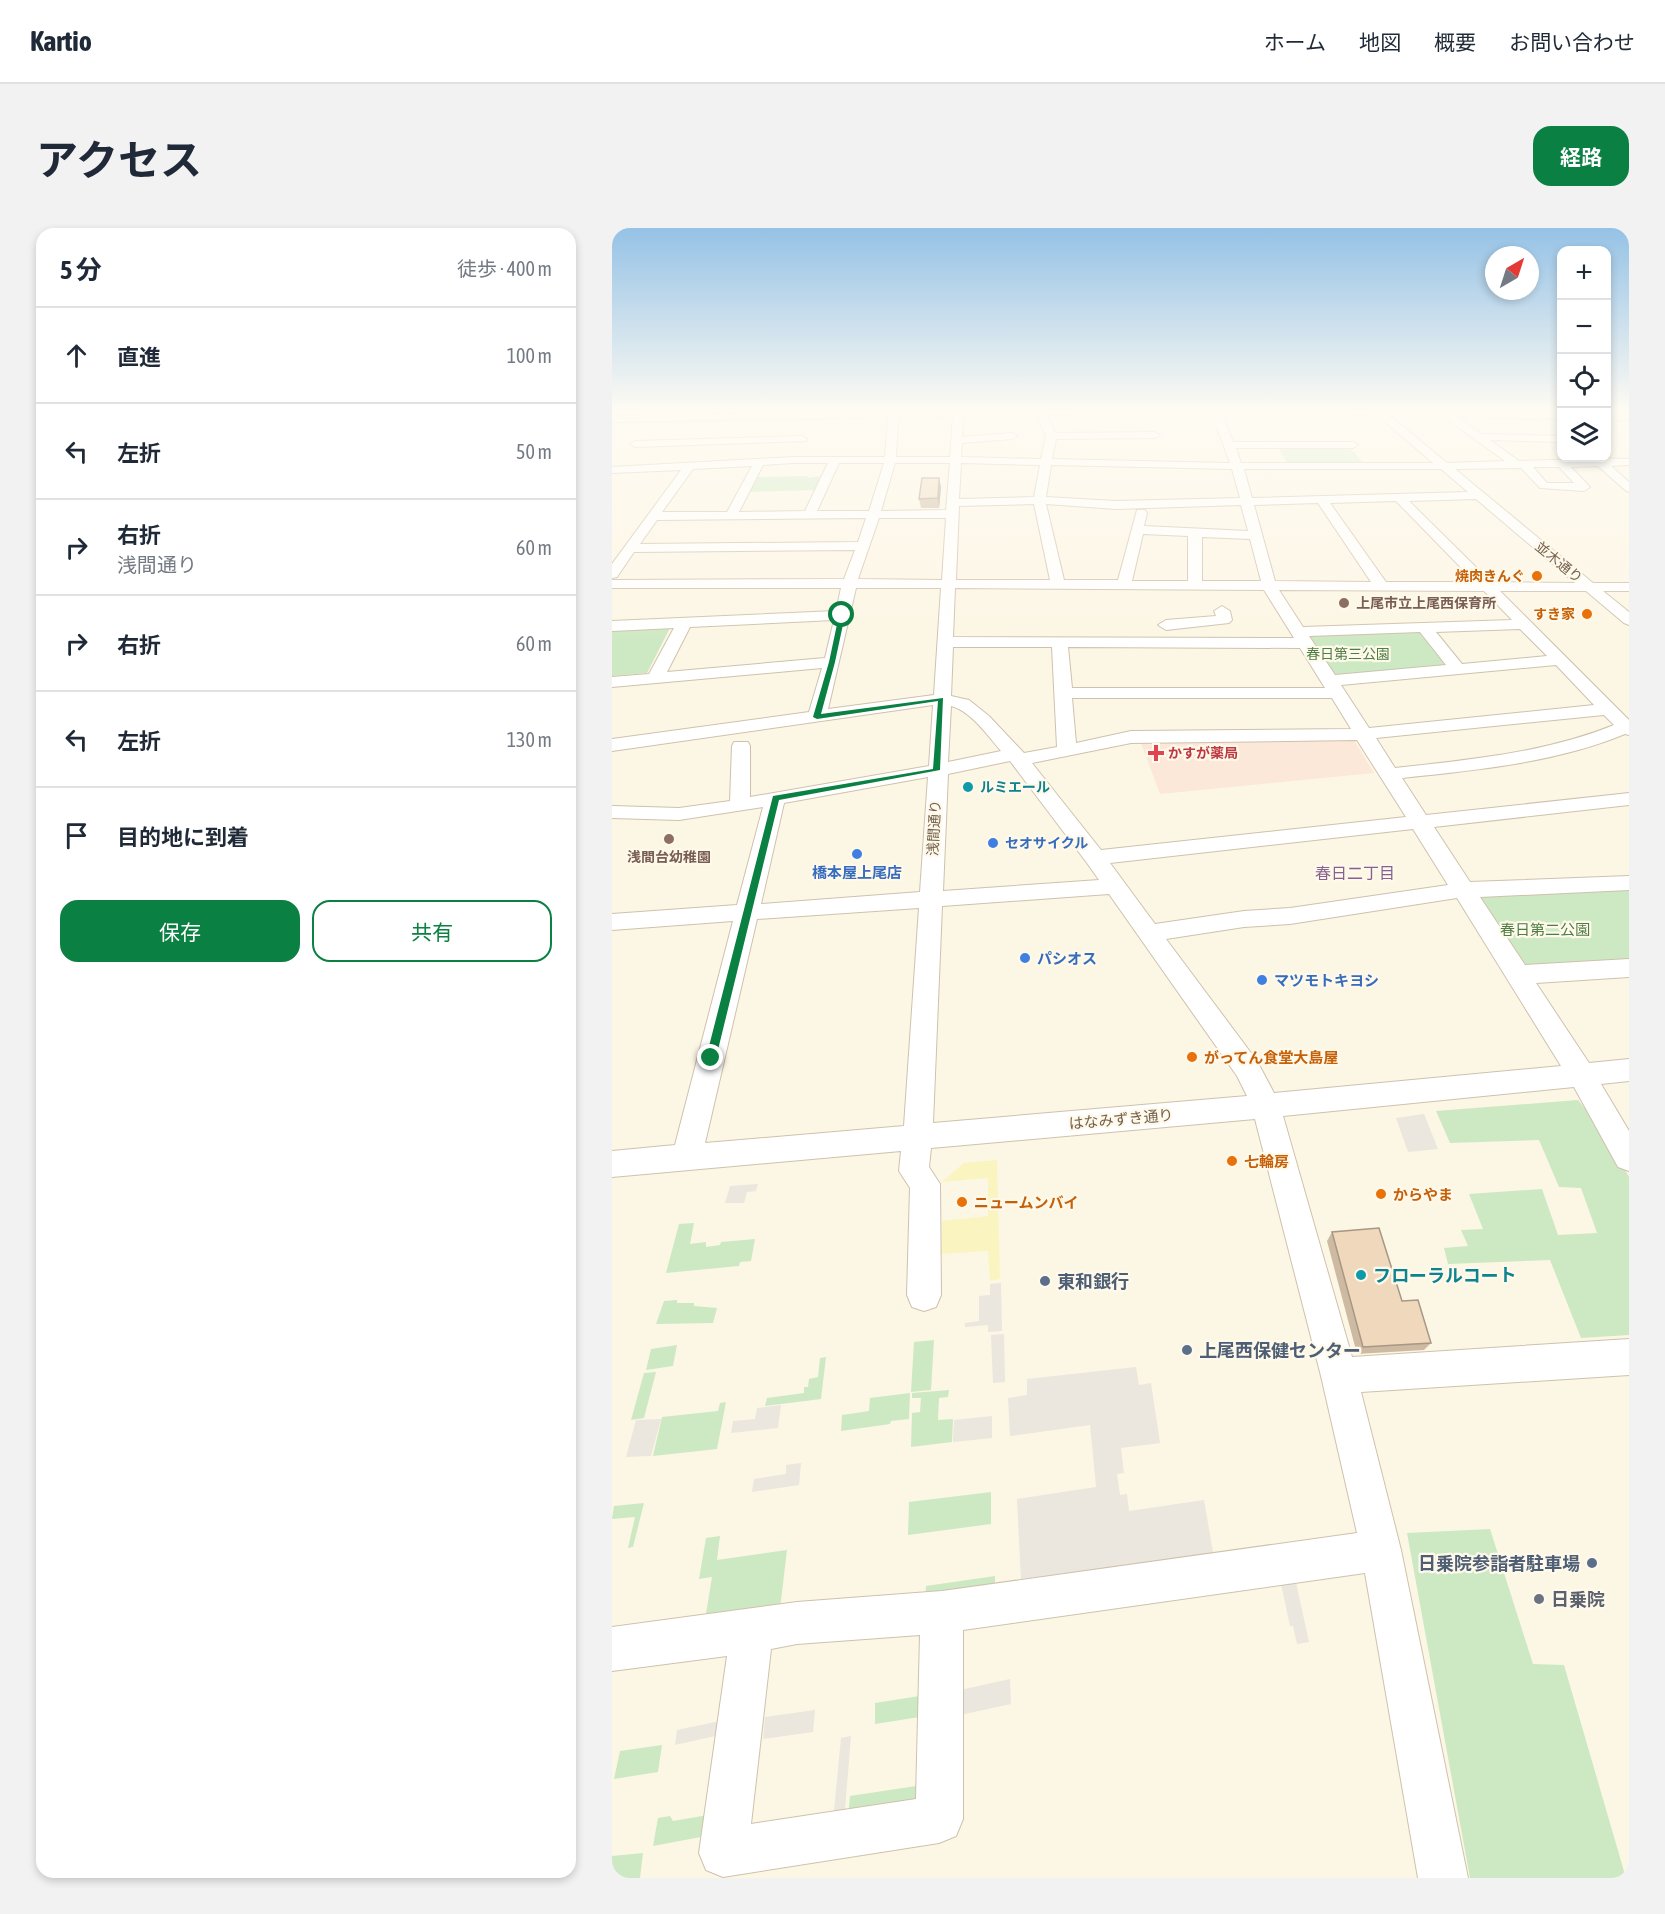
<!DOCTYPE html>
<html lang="ja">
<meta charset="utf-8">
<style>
:root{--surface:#fff;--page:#f2f2f3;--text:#1f2937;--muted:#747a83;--line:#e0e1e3;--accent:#0b8043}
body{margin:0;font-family:"Asap Condensed","Noto Sans JP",sans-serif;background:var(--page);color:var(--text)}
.controls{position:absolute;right:18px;top:18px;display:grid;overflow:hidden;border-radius:12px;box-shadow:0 3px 9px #0003}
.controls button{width:54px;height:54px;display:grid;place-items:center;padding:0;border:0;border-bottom:2px solid var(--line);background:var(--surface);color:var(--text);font:30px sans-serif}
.compass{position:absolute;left:873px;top:18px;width:54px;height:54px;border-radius:50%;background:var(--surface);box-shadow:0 3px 9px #0003;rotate:39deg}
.stop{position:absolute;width:18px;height:18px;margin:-14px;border:4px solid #0b8043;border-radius:50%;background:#fff}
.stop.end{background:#0b8043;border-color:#fff;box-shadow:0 2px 6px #0008}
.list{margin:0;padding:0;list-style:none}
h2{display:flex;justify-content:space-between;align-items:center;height:78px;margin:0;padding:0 24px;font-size:26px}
h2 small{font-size:20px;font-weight:400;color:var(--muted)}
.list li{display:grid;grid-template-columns:39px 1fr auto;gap:18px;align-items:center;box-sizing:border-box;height:96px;padding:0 24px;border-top:2px solid var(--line)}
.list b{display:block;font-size:22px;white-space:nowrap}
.list p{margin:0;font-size:20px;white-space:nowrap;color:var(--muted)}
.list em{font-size:20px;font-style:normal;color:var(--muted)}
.actions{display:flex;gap:12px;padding:18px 24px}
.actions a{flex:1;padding:14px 0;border:2px solid var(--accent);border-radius:18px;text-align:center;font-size:21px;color:var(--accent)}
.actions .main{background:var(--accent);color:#fff}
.icon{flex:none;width:33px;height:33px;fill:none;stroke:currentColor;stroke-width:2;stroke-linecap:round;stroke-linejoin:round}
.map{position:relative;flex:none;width:1017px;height:1650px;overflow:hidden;border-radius:18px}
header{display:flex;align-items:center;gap:36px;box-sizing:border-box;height:84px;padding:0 30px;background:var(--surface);border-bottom:2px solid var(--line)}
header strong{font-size:28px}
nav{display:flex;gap:33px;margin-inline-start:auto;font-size:21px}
.intro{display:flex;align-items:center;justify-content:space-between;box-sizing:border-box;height:144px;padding:0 36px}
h1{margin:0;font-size:42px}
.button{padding:15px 27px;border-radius:18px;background:var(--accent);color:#fff;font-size:21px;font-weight:700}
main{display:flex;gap:36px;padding:0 36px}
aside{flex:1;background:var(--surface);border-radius:18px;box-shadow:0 3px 9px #0003}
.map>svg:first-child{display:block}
</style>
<header>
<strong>Kartio</strong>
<nav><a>ホーム</a><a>地図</a><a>概要</a><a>お問い合わせ</a></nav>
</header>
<div class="intro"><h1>アクセス</h1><a class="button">経路</a></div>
<main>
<aside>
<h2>5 分<small>徒歩 · 400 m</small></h2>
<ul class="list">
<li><svg class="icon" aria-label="ahead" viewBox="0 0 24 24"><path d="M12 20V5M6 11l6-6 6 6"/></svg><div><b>直進</b></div><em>100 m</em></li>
<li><svg class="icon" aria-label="left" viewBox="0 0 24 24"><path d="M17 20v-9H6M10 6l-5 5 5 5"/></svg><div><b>左折</b></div><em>50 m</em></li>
<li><svg class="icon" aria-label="right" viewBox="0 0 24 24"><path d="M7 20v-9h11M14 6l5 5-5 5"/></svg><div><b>右折</b><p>浅間通り</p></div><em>60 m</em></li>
<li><svg class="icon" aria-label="right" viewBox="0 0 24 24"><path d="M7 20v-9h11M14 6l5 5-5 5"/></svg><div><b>右折</b></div><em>60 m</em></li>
<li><svg class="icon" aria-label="left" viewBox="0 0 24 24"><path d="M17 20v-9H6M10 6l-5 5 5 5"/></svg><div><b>左折</b></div><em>130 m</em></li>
<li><svg class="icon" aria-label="arrive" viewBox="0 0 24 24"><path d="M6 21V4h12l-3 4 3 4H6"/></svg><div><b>目的地に到着</b></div></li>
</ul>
<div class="actions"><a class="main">保存</a><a>共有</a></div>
</aside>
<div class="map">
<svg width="1017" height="1650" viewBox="0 0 1017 1650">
<rect width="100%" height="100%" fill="#fcf6e4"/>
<!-- commercial -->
<path fill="#fce8d8" d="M 736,510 L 742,512 L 762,545 L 548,566 L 529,515 Z"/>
<!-- industrial -->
<g fill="#ebe6de">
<path d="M 812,886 L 826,921 L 796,924 L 784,890 Z"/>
<path d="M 146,956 L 144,963 L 135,964 L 132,975 L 113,975 L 118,958 Z"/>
<path d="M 389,1055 L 390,1103 L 376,1104 L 376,1097 L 353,1099 L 353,1095 L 367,1093 L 367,1068 L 378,1067 L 378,1056 Z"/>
<path d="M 392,1106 L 393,1154 L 381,1155 L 379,1107 Z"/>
<path d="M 524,1139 L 527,1157 L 539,1155 L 548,1215 L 509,1220 L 512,1245 L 505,1246 L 508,1267 L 515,1266 L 517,1283 L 592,1272 L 602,1330 L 425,1357 L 425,1349 L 409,1351 L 405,1271 L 484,1259 L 478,1197 L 398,1208 L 396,1170 L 415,1167 L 415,1151 Z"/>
<path d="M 169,1177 L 166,1200 L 119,1205 L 121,1193 L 143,1191 L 145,1180 Z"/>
<path d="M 380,1188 L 380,1210 L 341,1214 L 342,1192 Z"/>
<path d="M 49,1191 L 39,1228 L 14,1229 L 24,1192 Z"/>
<path d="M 189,1235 L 187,1257 L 140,1264 L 142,1251 L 174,1246 L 174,1237 Z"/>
<path d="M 683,1350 L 697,1414 L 685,1416 L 681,1398 L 678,1398 L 668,1351 Z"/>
<path d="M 398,1451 L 399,1476 L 348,1487 L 348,1462 Z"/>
<path d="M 203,1482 L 201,1504 L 151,1511 L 153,1489 Z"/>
<path d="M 113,1492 L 112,1506 L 63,1517 L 65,1502 Z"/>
<path d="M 239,1508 L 232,1593 L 221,1594 L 229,1510 Z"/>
</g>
<!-- green -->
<g fill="#cde9c3">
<path d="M 666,219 L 737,219 L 751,235 L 675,235 Z"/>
<path d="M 196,248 L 195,250 L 210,248 L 203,262 L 136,264 L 145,249 Z"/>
<path d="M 59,398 L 35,445 L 0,448 L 0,400 Z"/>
<path d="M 807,403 L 838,439 L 723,448 L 696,406 Z"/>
<path d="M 1017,661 L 1017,733 L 911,740 L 865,667 Z"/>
<path d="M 966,872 L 991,902 L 1017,949 L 1017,1107 L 969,1110 L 938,1032 L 836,1036 L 832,1020 L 856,1018 L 849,1002 L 871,1001 L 857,966 L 930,961 L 946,1007 L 985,1005 L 969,960 L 947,959 L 927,912 L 838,915 L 824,883 Z"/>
<path d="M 82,995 L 78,1016 L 94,1014 L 94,1019 L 108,1017 L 109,1014 L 143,1011 L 139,1033 L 128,1034 L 127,1038 L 54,1045 L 67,996 Z"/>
<path d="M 65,1072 L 65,1075 L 82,1075 L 82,1078 L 105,1080 L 101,1095 L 44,1096 L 52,1073 Z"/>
<path d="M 322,1112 L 319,1162 L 299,1164 L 302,1114 Z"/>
<path d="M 65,1117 L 61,1138 L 34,1142 L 39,1121 Z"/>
<path d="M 214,1129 L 209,1171 L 153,1178 L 155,1170 L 192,1165 L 192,1159 L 196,1159 L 197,1151 L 206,1149 L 208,1130 Z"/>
<path d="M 44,1144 L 32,1190 L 19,1192 L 32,1145 Z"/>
<path d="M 337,1162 L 336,1169 L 327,1170 L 326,1192 L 341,1191 L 340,1214 L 299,1219 L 300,1185 L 308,1184 L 309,1170 L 300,1170 L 300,1165 Z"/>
<path d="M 298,1165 L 297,1191 L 279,1193 L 278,1196 L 229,1203 L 230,1187 L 257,1183 L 258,1170 Z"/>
<path d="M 114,1174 L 105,1221 L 41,1228 L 50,1189 L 106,1183 L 108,1175 Z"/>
<path d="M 379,1264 L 379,1296 L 296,1307 L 297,1274 Z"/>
<path d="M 32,1275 L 21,1319 L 16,1320 L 23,1289 L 0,1291 L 2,1278 Z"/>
<path d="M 878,1301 L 921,1436 L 952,1437 L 1014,1650 L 858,1650 L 795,1305 Z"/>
<path d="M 108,1308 L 105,1332 L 175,1322 L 168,1381 L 93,1392 L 100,1349 L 87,1351 L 94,1310 Z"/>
<path d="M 383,1348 L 383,1364 L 313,1374 L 314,1358 Z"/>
<path d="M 314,1467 L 314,1488 L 263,1496 L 263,1475 Z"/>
<path d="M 50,1517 L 46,1544 L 2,1551 L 8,1523 Z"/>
<path d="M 317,1532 L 303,1581 L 236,1591 L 238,1568 L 304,1558 L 306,1535 Z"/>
<path d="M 96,1587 L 94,1608 L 41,1618 L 46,1590 L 58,1588 L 61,1593 Z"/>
<path d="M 31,1625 L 28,1650 L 0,1650 L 0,1628 Z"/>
</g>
<!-- sand -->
<path fill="#faf5c0" d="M 385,932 L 388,1051 L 378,1053 L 376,1023 L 329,1026 L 330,993 L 376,988 L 376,950 L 330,954 L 352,935 Z"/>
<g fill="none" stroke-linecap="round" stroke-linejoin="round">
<defs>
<g id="minor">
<path d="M 276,183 L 492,183 L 487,186 L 435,187 L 443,205 L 543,204 L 548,207 L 543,210 L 444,211 L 440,231 L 618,235 L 599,183 L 609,183 L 621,214 L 741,214 L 746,217 L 741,220 L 624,220 L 629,235 L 821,235 L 765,187 L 704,186 L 699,183 L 950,185 L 950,191 L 845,189 L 869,206 L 950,208 L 950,214 L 878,212 L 907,233 L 980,231 L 979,230 L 1017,231 L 1017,237 L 999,238 L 1017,254 L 1017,264 L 1013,262 L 986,238 L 959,239 L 978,259 L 972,263 L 928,260 L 909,240 L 843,241 L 981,355 L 1017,355 L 1017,363 L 991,363 L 1017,384 L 1017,397 L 1012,395 L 974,363 L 888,363 L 1017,492 L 1017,507 L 1013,506 C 943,535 864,542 790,550 L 814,587 L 1017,565 L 1017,577 L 822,599 L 858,654 L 1017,648 L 1017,662 L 868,669 L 913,737 L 1017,731 L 1017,749 L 924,755 L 977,835 L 1017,831 L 1017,853 L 989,856 L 1017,903 L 1017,943 L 1006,939 L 962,859 L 671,888 L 740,1129 L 1017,1111 L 1017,1147 L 749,1164 L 789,1322 L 856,1650 L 806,1650 L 753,1345 L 351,1402 L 351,1591 L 344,1608 L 327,1615 L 111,1649 L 94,1642 L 87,1625 L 115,1428 L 0,1443 L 0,1399 L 185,1374 L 330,1363 L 745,1305 L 709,1148 L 643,891 L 319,920 L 317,939 L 328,956 L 329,1067 L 324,1079 L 312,1083 L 300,1079 L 295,1067 L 298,960 L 287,943 L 289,923 L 0,949 L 0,923 L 63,917 L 121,693 L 0,702 L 0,686 L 125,677 L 151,579 L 67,592 L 0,590 L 0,578 L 67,580 L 118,573 L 120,518 L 122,514 L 136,514 L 138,518 L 138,569 L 317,538 L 321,477 L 0,523 L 0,511 L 197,484 L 210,440 L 0,459 L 0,449 L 37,446 L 62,400 L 0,403 L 0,393 L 224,383 L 229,360 L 0,360 L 0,352 L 232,351 L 243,322 L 22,324 L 5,349 L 0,350 L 0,336 L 69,242 L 0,245 L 0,239 L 181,229 L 273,229 L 276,189 L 0,194 L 0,188 ZM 425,187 L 434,208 L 429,231 L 349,229 L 350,215 L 400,211 L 405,208 L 400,205 L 350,209 L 351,188 ZM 777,187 L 832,189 L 893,233 L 835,235 ZM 341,188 L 338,229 L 284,229 L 286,189 ZM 181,235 L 216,235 L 193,283 L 127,284 L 151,237 ZM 227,235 L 272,235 L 257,283 L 205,283 ZM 283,235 L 338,235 L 334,282 L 269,283 ZM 349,235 L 428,237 L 422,269 L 347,271 ZM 439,237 L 620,241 L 628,270 L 504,273 L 434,269 ZM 140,238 L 115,284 L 50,284 L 81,241 ZM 921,239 L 947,239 L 962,255 L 935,255 ZM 632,241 L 829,241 L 856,264 L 640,270 ZM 864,271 L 963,355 L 879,354 L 797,273 ZM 784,273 L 863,354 L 774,354 L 718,275 ZM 706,275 L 759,354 L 663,353 L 642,277 ZM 422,276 L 438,352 L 344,352 L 347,278 ZM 434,276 L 504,281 L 629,277 L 636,303 L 532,298 L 535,285 L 533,282 L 525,282 L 506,352 L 452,352 ZM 254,290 L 246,314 L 28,316 L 45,292 ZM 267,290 L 334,290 L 330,352 L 246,351 ZM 531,306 L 576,308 L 576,353 L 520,353 ZM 590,309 L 638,311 L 649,353 L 590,353 ZM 244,360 L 329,360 L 322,467 L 216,481 ZM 343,360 L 652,362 L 682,410 L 341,409 ZM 667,362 L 872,363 L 900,392 L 691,399 ZM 222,392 L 213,430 L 55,444 L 78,399 ZM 908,401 L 935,428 L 850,436 L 824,404 ZM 808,404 L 834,437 L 723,447 L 697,408 ZM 341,419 L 440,419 L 445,519 L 412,525 L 377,488 L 357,472 L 339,468 ZM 456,419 L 688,420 L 713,460 L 460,460 ZM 944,437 L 982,477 L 757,500 L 729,457 ZM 460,470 L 720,470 L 739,501 L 519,503 L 464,515 ZM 339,478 C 359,483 376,508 389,523 L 336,534 ZM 992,487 L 1002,497 C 933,525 856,532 783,540 L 764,510 ZM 745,512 L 794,589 L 489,622 L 420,535 L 519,515 ZM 398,533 L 475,635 L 487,652 L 331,663 L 336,546 ZM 316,549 L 308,664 L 149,676 L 172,575 ZM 801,601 L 836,657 L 678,680 L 632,683 L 543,696 L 498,635 ZM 497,666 L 625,848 L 635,868 L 321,895 L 330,678 ZM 845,670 L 949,838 L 662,865 L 645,833 L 554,711 L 632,699 L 678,696 ZM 307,680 L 292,898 L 93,915 L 145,691 ZM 308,1407 L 304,1571 L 139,1596 L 159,1421 L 185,1416 Z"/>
<rect x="994" y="186" width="23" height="6"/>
<path d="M 190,208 L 195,211 L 194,213 L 23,219 L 18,216 L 23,213 Z"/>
<path d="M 610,378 L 618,383 L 620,392 L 617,395 L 554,402 L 546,397 L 554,392 L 604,388 L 602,383 Z"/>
</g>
</defs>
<!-- minor casing -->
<use href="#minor" stroke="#cfc1ae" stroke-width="2"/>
<!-- minor -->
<use href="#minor" fill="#fff" fill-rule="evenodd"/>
</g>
<!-- wall -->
<g fill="#cebaa2">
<path d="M 327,250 L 329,259 L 327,280 L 309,280 L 307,271 Z"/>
<path d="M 720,1004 L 790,1073 L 819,1115 L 812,1122 L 745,1126 L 715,1013 Z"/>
</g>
<!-- shaded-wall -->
<path fill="#a89784" d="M 327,250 L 329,259 L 327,280 L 326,270 Z"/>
<!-- building -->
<g fill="#f0d8bc" stroke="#a89784" stroke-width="1.5">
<path d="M 310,250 L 327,250 L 326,270 L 307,271 Z"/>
<path d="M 767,1000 L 790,1073 L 806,1072 L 819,1115 L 751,1119 L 720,1004 Z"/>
</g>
<!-- sky -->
<linearGradient id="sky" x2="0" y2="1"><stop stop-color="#95c2e6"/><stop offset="0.44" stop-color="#fefbf3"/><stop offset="1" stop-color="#fefbf3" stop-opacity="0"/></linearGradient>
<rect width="1017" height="414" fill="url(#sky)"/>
<!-- route -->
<path fill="#0b8043" d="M 230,385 L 233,387 L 223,434 L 209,486 L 331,470 L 328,542 L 167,572 L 104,830 L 99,834 L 94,830 L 161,568 L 321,541 L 326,473 L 205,491 L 201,489 L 217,434 L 227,387 Z"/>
<!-- markers -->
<g fill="#e8710a" stroke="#fef9ea" stroke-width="2">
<circle cx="925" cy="348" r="6"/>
<circle cx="975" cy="386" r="6"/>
<circle cx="580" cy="829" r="6"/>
<circle cx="620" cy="933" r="6"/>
<circle cx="769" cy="966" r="6"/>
<circle cx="350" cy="974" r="6"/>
</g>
<g fill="#8d6e63" stroke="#fef9ea" stroke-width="2">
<circle cx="732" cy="375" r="6"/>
<circle cx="57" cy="611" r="6"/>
</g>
<path fill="#e0444e" stroke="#fef9ea" stroke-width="2" d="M541 516h6v6h6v6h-6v6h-6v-6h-6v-6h6z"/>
<g fill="#0f9aa8" stroke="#fef9ea" stroke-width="2">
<circle cx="356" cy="559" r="6"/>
<circle cx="749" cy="1047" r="6"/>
</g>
<g fill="#3f7fe0" stroke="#fef9ea" stroke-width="2">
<circle cx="381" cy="615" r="6"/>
<circle cx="245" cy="626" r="6"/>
<circle cx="413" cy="730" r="6"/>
<circle cx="650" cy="752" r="6"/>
</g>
<g fill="#5c6f8a" stroke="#fef9ea" stroke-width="2">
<circle cx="433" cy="1053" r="6"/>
<circle cx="575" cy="1122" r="6"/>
<circle cx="980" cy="1335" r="6"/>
</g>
<circle fill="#6b7280" stroke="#fef9ea" stroke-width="2" cx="927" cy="1371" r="6"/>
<g text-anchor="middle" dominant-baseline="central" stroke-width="4.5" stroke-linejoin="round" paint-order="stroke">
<!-- far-street labels -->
<g font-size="14" fill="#735f4a" stroke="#fef9ea">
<text transform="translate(947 334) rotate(39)">並木通り</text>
<text transform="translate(322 600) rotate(-87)">浅間通り</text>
</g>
<!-- far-food labels -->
<g font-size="14" font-weight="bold" fill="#c56008" stroke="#fef9ea" text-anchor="end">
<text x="913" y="348">焼肉きんぐ</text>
<text x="963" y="386">すき家</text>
</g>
<!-- far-education labels -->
<g font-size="14" font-weight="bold" fill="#785e54" stroke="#fef9ea" text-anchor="start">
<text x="744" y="375">上尾市立上尾西保育所</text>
<text x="57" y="629" text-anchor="middle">浅間台幼稚園</text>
</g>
<!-- far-park labels -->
<g font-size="14" fill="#4f7e45" stroke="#fef9ea">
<text x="736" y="426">春日第三公園</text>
</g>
<!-- far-health labels -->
<g font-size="14" font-weight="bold" fill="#be3a42" stroke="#fef9ea" text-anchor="start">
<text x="556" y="525">かすが薬局</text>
</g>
<!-- far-culture labels -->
<g font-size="14" font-weight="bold" fill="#0d838f" stroke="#fef9ea" text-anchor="start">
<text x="368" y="559">ルミエール</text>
</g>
<!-- far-shop labels -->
<g font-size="14" font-weight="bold" fill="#366cbe" stroke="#fef9ea" text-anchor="start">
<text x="393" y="615">セオサイクル</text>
</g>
<!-- shop labels -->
<g font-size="15" font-weight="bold" fill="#366cbe" stroke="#fef9ea" text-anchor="start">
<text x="245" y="644" text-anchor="middle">橋本屋上尾店</text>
<text x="425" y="730">パシオス</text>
<text x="662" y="752">マツモトキヨシ</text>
</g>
<!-- park labels -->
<g font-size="15" fill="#4f7e45" stroke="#fef9ea">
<text x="933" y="701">春日第二公園</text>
</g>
<!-- food labels -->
<g font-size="15" font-weight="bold" fill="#c56008" stroke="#fef9ea" text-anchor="start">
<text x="592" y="829">がってん食堂大島屋</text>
<text x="632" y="933">七輪房</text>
<text x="781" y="966">からやま</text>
<text x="362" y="974">ニュームンバイ</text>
</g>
<!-- street labels -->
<g font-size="15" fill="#735f4a" stroke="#fef9ea">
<text transform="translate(509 891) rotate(-5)">はなみずき通り</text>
</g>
<!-- neighbourhood labels -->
<g font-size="16" fill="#876290" stroke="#fef9ea">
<text x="743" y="645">春日二丁目</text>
</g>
<!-- near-culture labels -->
<g font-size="18" font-weight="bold" fill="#0d838f" stroke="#fef9ea" text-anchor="start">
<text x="761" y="1047">フローラルコート</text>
</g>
<!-- near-service labels -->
<g font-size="18" font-weight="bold" fill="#4e5e75" stroke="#fef9ea" text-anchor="start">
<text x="445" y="1053">東和銀行</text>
<text x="587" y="1122">上尾西保健センター</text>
<text x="968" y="1335" text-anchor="end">日乗院参詣者駐車場</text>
</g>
<!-- near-worship labels -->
<g font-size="18" font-weight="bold" fill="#5b616d" stroke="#fef9ea" text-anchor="start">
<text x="939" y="1371">日乗院</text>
</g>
</g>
</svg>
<div class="controls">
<button>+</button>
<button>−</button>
<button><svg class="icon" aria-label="locate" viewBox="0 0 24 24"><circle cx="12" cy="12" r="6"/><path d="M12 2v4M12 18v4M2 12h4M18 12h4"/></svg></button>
<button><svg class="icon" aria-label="layers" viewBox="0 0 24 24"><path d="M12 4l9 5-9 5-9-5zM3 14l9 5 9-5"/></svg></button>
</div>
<svg class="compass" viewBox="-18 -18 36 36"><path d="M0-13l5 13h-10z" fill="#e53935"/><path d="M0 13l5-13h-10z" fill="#747a83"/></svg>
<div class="stop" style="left:230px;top:387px"></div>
<div class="stop end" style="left:99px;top:830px"></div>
</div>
</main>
